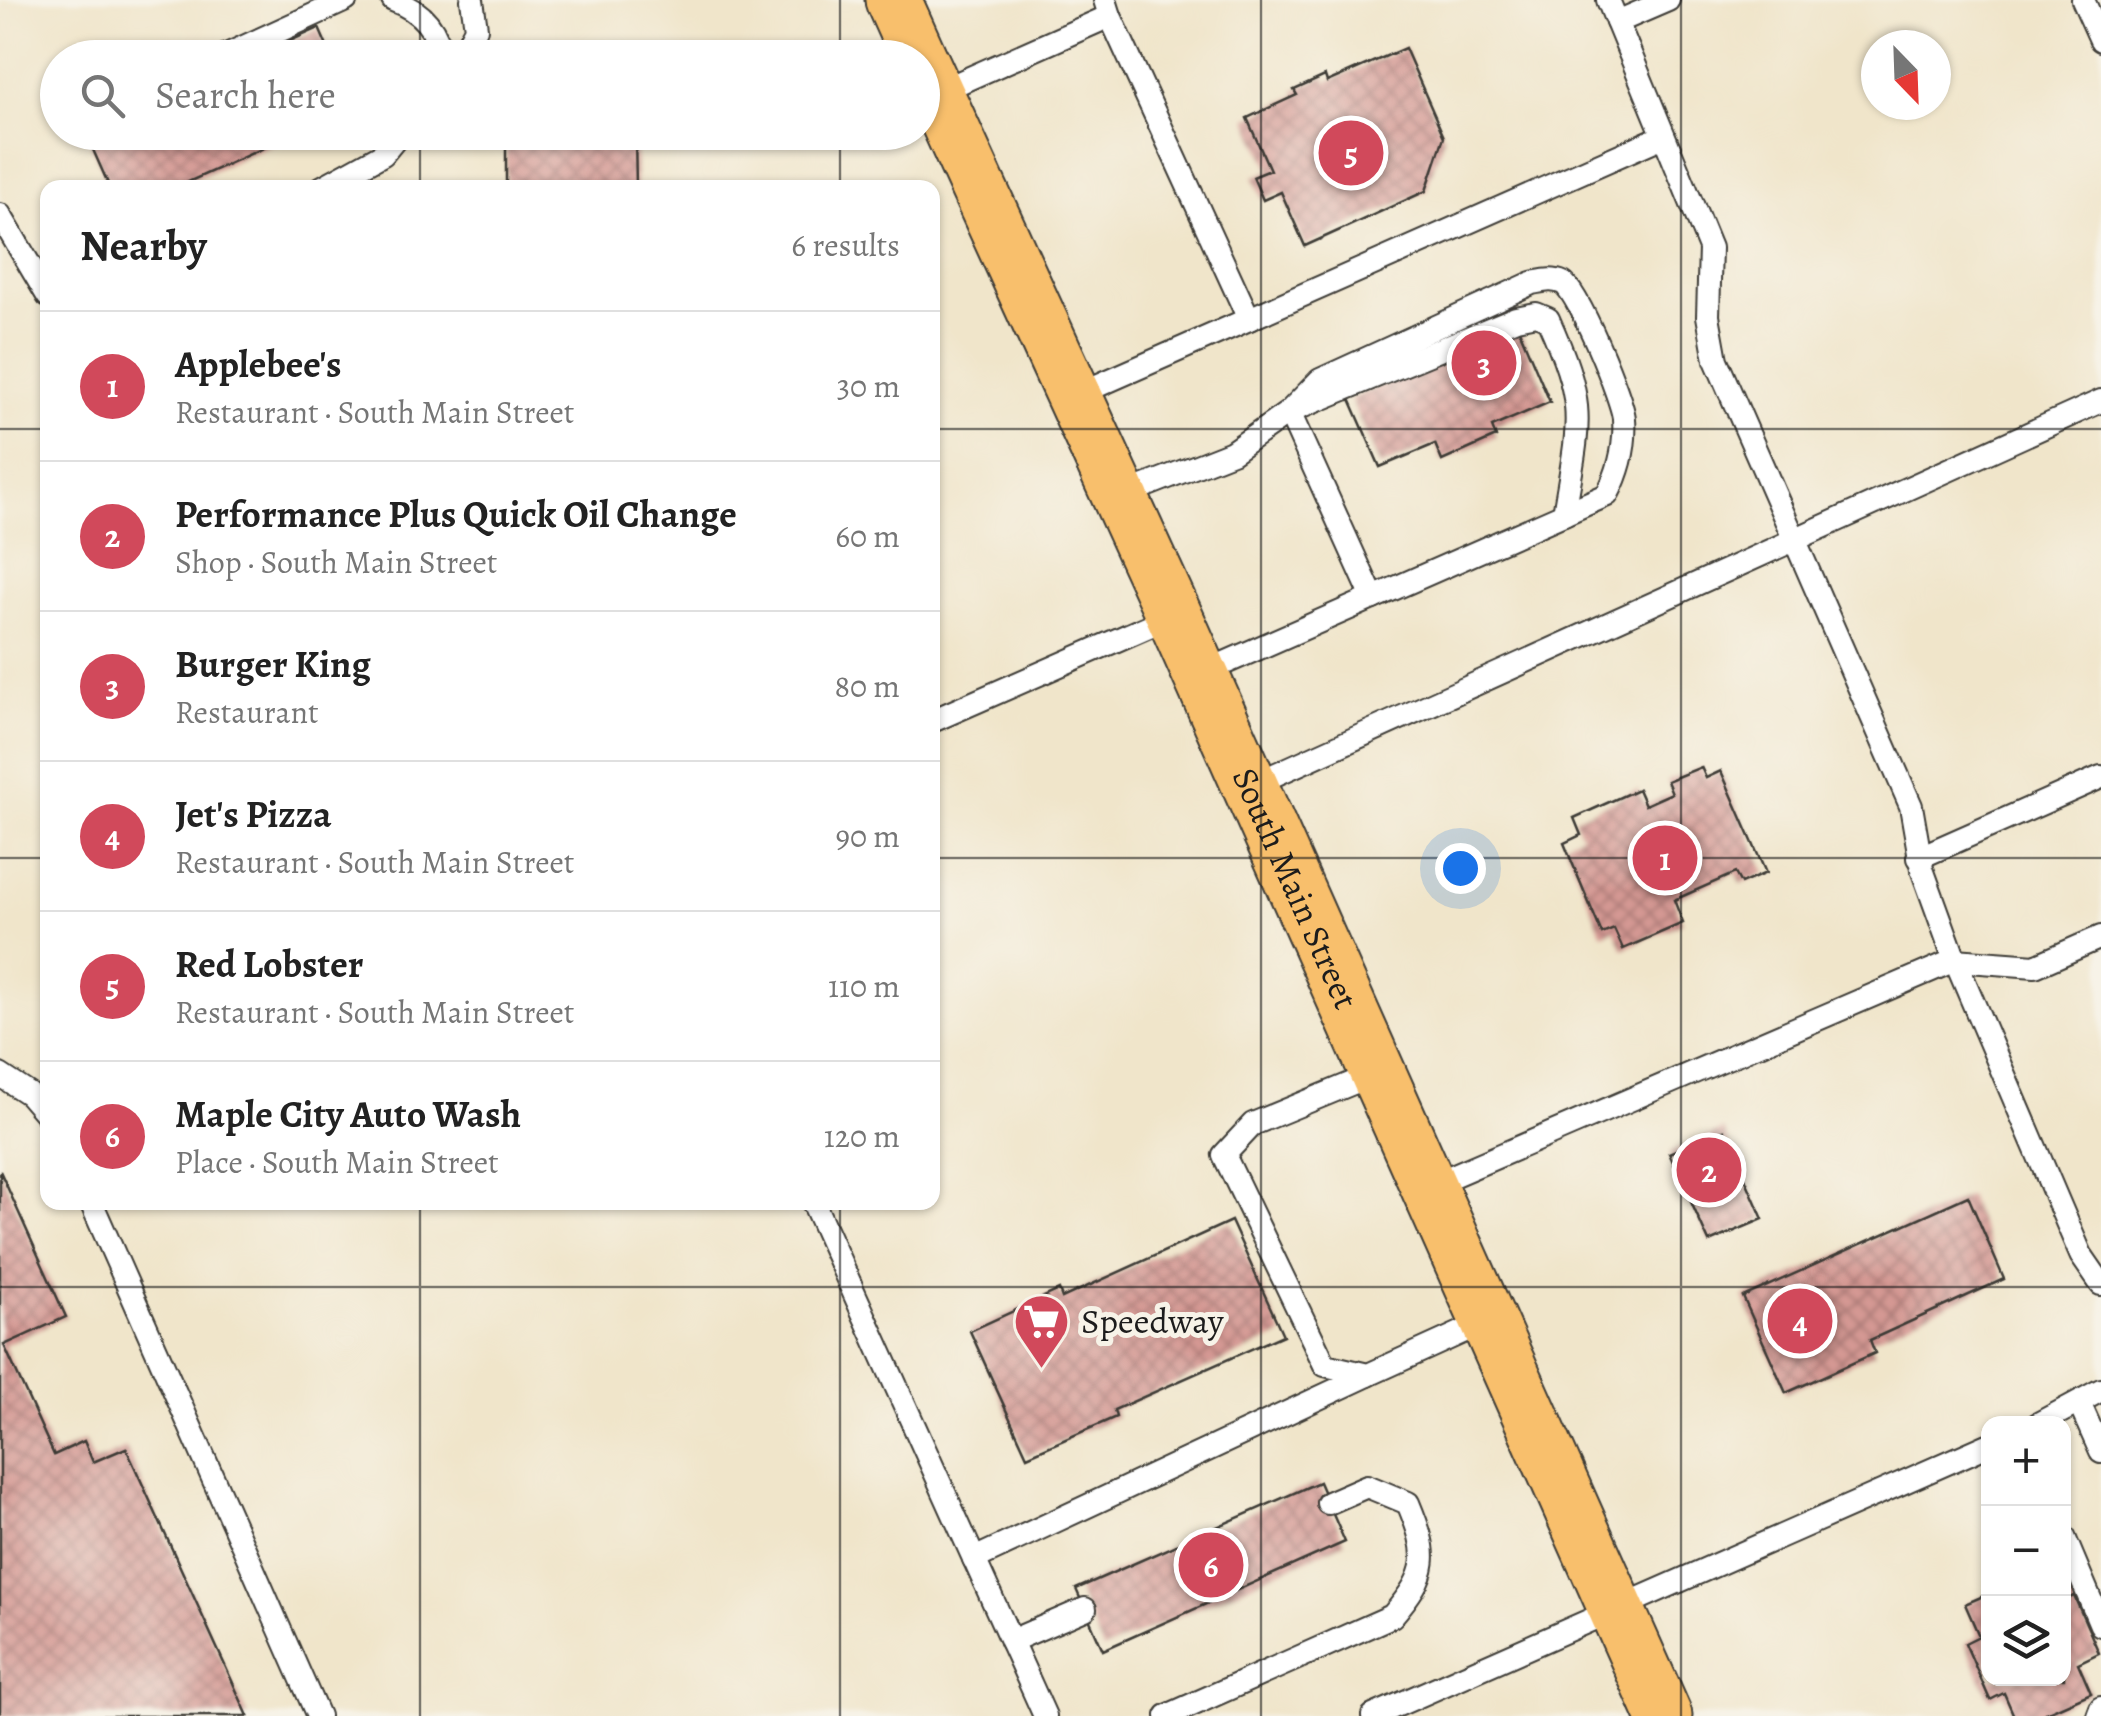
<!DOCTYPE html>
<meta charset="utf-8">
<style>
:root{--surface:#fff;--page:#f6f6f6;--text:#222;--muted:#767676;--line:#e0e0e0;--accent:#d1495b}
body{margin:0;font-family:Alegreya,serif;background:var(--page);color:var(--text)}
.controls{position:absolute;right:30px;bottom:30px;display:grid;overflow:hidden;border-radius:20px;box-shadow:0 2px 8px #0004}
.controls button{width:90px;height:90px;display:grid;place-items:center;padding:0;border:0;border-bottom:2px solid var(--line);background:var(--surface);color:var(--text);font:50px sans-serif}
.compass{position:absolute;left:1861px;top:30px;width:90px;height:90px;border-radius:50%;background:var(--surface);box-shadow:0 2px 8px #0004;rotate:157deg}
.you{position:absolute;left:1460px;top:868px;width:35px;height:35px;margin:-25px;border:8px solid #fff;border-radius:50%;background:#1a73e8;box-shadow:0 0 0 15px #1a73e833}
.badge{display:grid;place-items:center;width:65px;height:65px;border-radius:50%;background:var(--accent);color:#fff;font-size:32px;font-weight:700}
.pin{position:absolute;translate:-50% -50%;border:5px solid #fff;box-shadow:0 2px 10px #0006}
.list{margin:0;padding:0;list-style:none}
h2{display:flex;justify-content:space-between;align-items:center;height:130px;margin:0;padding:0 40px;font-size:42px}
h2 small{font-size:32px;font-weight:400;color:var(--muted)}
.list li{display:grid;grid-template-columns:65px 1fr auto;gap:30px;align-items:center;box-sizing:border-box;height:150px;padding:0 40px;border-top:2px solid var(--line)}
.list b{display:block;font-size:38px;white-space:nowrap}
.list p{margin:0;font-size:32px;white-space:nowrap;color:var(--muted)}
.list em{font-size:32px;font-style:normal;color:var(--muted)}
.icon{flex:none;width:55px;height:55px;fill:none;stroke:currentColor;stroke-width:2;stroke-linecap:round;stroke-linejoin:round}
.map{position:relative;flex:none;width:2101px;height:1716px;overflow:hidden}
.search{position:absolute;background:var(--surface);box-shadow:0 2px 8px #0004;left:40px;top:40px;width:900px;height:110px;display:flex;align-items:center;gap:25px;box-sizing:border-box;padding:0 35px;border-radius:55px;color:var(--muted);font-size:38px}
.panel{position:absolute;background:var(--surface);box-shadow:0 2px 8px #0004;left:40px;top:180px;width:900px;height:1030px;border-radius:20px}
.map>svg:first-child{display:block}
</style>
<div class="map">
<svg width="2101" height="1716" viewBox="0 0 2101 1716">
<defs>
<pattern id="building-cross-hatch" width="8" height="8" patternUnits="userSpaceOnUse" patternTransform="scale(2.5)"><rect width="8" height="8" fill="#d49893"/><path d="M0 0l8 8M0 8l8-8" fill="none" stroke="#ab7b77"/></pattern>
</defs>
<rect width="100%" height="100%" fill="#f7f3e8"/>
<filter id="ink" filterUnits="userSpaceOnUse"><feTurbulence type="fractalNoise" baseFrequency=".01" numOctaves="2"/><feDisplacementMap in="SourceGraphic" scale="20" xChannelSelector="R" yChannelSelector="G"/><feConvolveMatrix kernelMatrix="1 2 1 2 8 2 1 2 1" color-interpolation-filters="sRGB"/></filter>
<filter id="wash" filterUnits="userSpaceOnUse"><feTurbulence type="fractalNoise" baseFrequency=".0048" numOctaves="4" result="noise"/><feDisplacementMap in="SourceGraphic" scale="40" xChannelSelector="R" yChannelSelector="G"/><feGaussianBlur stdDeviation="2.25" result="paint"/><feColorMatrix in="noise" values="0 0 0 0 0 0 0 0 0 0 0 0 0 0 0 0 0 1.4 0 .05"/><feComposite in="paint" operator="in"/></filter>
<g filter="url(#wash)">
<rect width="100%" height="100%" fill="#f0e5ca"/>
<g id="blocks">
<!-- building -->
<g fill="url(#building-cross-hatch)">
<path d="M 319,28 L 332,58 L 252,58 Z"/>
<path d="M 1405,48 L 1444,137 L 1426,191 L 1305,246 L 1281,192 L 1263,200 L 1253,177 L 1270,170 L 1247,118 L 1297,95 L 1294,90 L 1325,76 L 1327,82 Z"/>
<path d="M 115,132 L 299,132 L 175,188 L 110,188 L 90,143 Z"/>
<path d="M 506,132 L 635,132 L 636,188 L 506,188 Z"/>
<path d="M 1518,327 L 1550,402 L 1492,427 L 1496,437 L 1442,461 L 1435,444 L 1380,467 L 1350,399 Z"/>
<path d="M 1701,767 L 1706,778 L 1721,771 L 1766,873 L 1741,884 L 1735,873 L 1674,900 L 1683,923 L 1623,949 L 1614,929 L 1602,934 L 1564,843 L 1581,835 L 1574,818 L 1638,789 L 1645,805 L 1672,793 L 1667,781 Z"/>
<path d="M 1724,1130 L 1763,1219 L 1709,1242 L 1669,1153 Z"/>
<path d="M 0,1171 L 66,1317 L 4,1345 L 54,1455 L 84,1441 L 93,1462 L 126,1448 L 248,1716 L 0,1716 Z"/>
<path d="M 1968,1196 L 2004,1279 L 1870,1340 L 1875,1353 L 1786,1393 L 1743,1297 Z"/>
<path d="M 1231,1221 L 1283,1335 L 1114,1410 L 1116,1417 L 1027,1456 L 970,1331 L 1059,1290 L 1062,1298 Z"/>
<path d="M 1319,1482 L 1345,1542 L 1103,1650 L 1076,1589 Z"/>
<path d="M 1988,1594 L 1988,1678 L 2064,1678 L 2064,1600 L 2074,1596 L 2099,1653 L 2078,1663 L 2091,1693 L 2039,1716 L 2014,1716 L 2004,1693 L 1990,1700 L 1965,1643 L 1979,1636 L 1965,1604 Z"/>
</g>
</g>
</g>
<g filter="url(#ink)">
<use href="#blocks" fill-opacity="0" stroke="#3c3a36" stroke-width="2.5"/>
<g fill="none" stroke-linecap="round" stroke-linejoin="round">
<defs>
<g id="service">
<path d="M 393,0 C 420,10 438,28 441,58"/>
<path d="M 1608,0 L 1710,248 L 1708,316 L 1716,360 L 1911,806 L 1922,869 L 1955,960 L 2081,1255 L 2101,1284"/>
<path d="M 2083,0 L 2101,40"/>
<path d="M 1617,22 L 1668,0"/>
<path d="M 220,58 L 346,0"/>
<path d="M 460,58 L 476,28 L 472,0"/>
<path d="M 936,93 L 1110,16 L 1105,0"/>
<path d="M 321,188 L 383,154 L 401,132"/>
<path d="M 0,215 L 48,296"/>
<path d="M 1249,319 L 1661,137"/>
<path d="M 1074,396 L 1249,319 L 1110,16"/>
<path d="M 1120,496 L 1232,452 L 1289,412 L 1320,380 L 1532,283 C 1543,281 1552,278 1563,283 C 1578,291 1623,400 1624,419 C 1626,446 1619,472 1607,495 L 1200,674"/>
<path d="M 1373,598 L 1289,412 L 1516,318 L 1536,314 L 1548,319 C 1588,409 1579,421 1564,514"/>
<path d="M 932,721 L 1174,615"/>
<path d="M 1250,786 L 2101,401"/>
<path d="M 1918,858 L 2101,777"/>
<path d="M 1377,1073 L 1253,1124 L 1224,1155 L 1325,1365 L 1368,1375 L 1489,1320"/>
<path d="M 0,1075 L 29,1094 L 48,1116"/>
<path d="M 1429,1186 L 1955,960 L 2035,966 L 2101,937"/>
<path d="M 91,1202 L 318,1716"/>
<path d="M 813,1202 L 1045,1716"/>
<path d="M 2080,1405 L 2101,1452"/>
<path d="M 2038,1424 L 2101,1390"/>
<path d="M 2064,1537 L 2101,1625"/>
<path d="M 974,1559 L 1368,1375"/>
<path d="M 1011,1641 L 1085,1609"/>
<path d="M 1167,1716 L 1392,1616 C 1430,1572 1430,1556 1408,1503 L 1367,1486 L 1328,1503"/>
<path d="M 1373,1716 L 1988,1445"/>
<path d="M 2098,1716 L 2101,1708"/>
</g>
<g id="primary">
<path d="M 893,0 L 919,58"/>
<path id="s1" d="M 922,64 L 1174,615 L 1664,1716"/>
</g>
</defs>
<!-- service casing -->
<use href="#service" stroke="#3c3a36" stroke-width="26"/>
<!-- primary casing -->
<use href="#primary" stroke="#3c3a36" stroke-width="59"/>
<!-- service -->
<use href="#service" stroke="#fff" stroke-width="22"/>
<!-- primary -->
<use href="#primary" stroke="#f8bf6c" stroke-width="55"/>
</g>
</g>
<!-- grid -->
<path fill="none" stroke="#1c1c1c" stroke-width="2.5" stroke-opacity="0.55" d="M 420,0 L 420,58M 840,0 L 840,58M 1261,0 L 1261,1716M 1681,0 L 1681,1716M 420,132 L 420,188M 840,132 L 840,188M 0,429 L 48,429M 932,429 L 2101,429M 0,858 L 48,858M 932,858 L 2101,858M 420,1202 L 420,1716M 840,1202 L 840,1716M 0,1287 L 2101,1287"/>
<!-- icons -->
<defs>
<symbol id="supermarket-pin" viewBox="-11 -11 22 30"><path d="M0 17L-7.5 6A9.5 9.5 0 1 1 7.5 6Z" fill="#d1495b" stroke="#f7f3e8"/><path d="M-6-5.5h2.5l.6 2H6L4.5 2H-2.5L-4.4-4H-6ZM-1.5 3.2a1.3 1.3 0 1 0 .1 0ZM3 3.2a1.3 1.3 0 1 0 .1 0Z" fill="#fff"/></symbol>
</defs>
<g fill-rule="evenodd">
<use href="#supermarket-pin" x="1010" y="1290" width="63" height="86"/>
</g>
<g text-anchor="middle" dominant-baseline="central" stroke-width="10" stroke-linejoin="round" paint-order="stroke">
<!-- street labels -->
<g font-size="35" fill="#1c1c1c" stroke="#f7f3e8">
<text stroke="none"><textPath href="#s1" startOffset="905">South Main Street</textPath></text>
</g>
<!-- poi labels -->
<g font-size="35" fill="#1c1c1c" stroke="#f7f3e8" text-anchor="start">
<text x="1081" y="1321">Speedway</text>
</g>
</g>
</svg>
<div class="controls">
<button>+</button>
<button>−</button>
<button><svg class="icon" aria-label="layers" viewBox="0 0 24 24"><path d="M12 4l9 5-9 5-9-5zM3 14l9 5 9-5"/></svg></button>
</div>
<svg class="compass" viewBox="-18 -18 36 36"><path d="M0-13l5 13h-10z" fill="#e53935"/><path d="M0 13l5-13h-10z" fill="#767676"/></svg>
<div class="you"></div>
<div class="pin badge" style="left:1665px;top:858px">1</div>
<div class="pin badge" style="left:1709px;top:1170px">2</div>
<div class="pin badge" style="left:1484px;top:363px">3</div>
<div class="pin badge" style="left:1800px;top:1321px">4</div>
<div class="pin badge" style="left:1351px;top:153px">5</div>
<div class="pin badge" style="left:1211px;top:1565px">6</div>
<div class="search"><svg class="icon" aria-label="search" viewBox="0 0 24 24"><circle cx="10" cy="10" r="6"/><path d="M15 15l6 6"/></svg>Search here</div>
<section class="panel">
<h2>Nearby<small>6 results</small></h2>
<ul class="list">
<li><span class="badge">1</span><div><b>Applebee's</b><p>Restaurant · South Main Street</p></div><em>30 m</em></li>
<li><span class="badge">2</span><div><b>Performance Plus Quick Oil Change</b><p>Shop · South Main Street</p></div><em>60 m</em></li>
<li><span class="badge">3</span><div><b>Burger King</b><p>Restaurant</p></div><em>80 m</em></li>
<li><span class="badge">4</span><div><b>Jet's Pizza</b><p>Restaurant · South Main Street</p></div><em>90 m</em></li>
<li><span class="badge">5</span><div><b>Red Lobster</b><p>Restaurant · South Main Street</p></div><em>110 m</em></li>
<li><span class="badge">6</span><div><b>Maple City Auto Wash</b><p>Place · South Main Street</p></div><em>120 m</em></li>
</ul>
</section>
</div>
